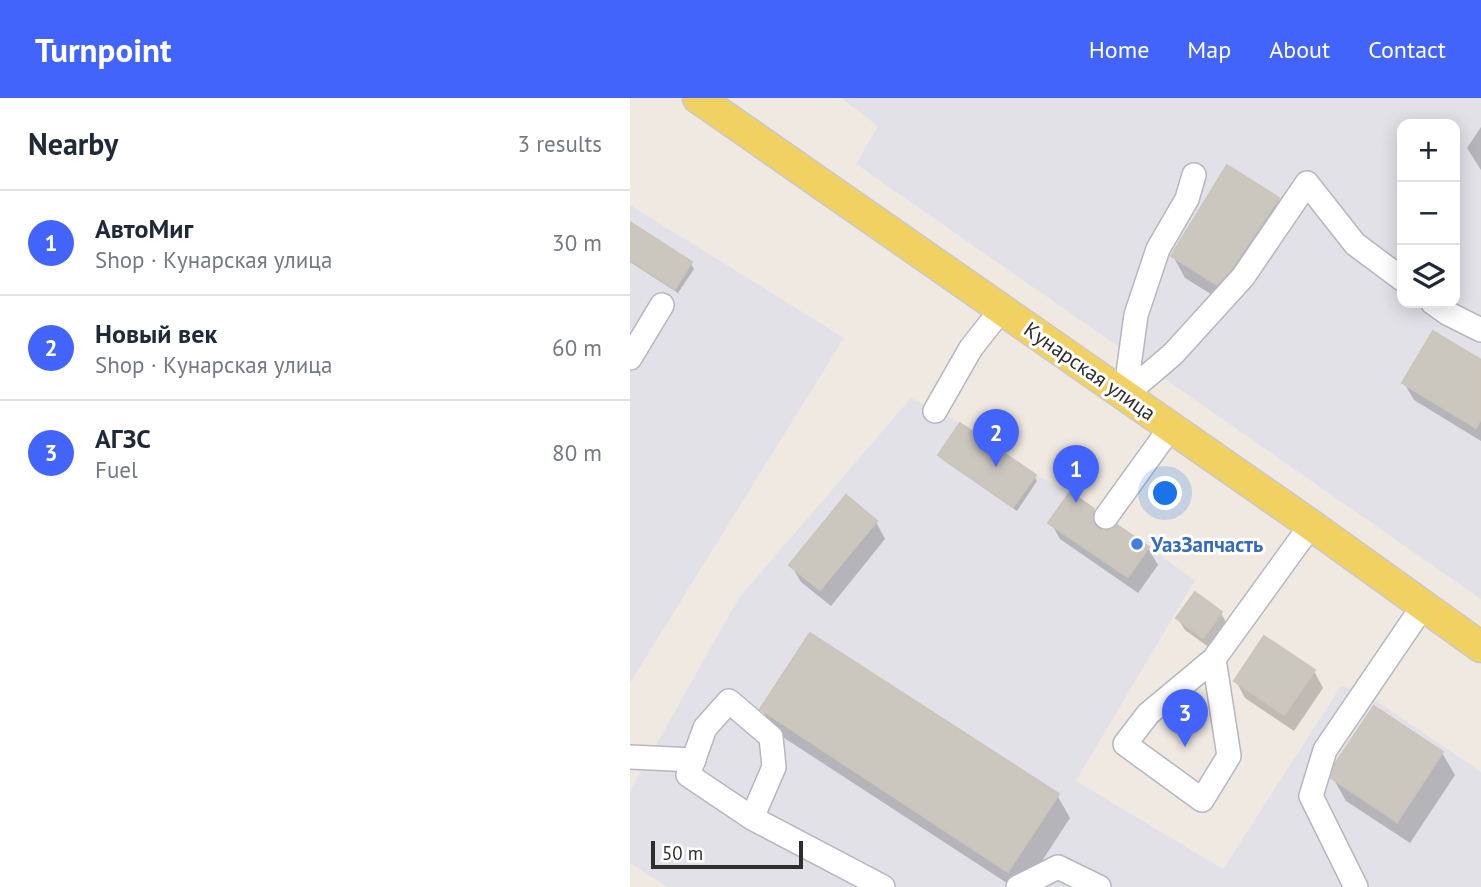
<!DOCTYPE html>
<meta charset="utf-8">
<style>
:root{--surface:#fff;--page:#f2f2f3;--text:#1f2937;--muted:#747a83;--line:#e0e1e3;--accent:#4264fb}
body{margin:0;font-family:"PT Sans",sans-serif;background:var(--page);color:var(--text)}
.controls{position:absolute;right:21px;top:21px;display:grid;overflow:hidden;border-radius:14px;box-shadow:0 4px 18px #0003}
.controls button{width:63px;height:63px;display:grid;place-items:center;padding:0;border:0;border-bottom:2px solid var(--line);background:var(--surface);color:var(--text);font:35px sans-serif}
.scale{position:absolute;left:21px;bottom:18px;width:152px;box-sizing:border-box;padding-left:7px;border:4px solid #2e2e2e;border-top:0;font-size:19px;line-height:24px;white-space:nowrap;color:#2e2e2e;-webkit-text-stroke:5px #fff;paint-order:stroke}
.you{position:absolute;left:536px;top:396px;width:24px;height:24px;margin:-18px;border:5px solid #fff;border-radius:50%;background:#1a73e8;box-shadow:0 0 0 10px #1a73e833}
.badge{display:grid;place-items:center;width:46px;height:46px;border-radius:50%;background:var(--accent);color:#fff;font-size:23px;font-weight:700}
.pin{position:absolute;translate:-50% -58px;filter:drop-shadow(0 2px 4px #0008)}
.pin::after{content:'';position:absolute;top:37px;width:24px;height:21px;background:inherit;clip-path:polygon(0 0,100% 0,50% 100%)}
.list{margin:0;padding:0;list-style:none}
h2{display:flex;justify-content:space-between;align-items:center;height:91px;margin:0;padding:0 28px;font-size:30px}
h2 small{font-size:23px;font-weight:400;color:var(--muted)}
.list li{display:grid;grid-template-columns:46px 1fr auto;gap:21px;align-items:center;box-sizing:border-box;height:105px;padding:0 28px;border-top:2px solid var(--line)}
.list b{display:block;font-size:26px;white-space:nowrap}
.list p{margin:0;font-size:23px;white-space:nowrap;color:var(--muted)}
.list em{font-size:23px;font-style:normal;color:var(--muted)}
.icon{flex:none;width:38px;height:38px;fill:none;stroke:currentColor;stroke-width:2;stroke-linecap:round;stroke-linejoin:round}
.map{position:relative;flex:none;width:851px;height:789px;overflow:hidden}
header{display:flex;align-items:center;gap:42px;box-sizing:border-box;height:98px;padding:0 35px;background:var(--accent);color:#fff}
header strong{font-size:33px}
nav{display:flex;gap:38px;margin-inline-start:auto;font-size:24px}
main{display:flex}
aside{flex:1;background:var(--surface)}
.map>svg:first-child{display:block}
</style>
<header>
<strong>Turnpoint</strong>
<nav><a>Home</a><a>Map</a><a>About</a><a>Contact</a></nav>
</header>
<main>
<aside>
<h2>Nearby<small>3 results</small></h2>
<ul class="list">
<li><span class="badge">1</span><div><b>АвтоМиг</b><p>Shop · Кунарская улица</p></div><em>30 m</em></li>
<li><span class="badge">2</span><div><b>Новый век</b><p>Shop · Кунарская улица</p></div><em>60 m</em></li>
<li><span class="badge">3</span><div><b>АГЗС</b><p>Fuel</p></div><em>80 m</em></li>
</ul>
</aside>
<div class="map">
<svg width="851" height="789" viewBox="0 0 851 789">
<rect width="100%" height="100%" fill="#efe9e1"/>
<!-- industrial -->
<g fill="#e3e1e8" fill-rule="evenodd">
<path d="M 211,0 L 851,0 L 851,501 L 226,66 L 248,28 ZM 772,26 L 825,26 L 825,205 L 772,205 Z"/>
<path d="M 0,107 L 214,240 L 0,585 Z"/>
<path d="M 281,300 L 330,325 L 405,377 L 440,394 L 565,482 L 446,683 L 593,771 L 711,588 L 735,595 L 851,674 L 851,789 L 38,789 L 0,765 L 0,693 L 108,501 Z"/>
</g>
<!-- shadow -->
<g fill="#0003">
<path d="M 851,29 L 851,72 L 837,50 Z"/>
<path d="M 648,101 L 660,123 L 600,208 L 555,180 L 543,158 Z"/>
<path d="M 0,126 L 61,166 L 64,171 L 48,195 L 0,164 Z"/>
<path d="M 804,236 L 851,264 L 851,343 L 784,302 L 774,285 Z"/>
<path d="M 310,357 L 404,378 L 407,383 L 387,413 L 313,362 Z"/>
<path d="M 463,413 L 473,430 L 471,434 L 518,450 L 528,467 L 508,495 L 430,441 L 421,425 Z"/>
<path d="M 246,424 L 255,441 L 201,508 L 171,484 L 161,467 Z"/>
<path d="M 591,515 L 597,526 L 580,550 L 555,532 L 548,521 Z"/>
<path d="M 684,573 L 693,590 L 664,633 L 615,600 L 606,583 Z"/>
<path d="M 132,611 L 427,697 L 440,720 L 395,789 L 383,789 L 145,634 Z"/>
<path d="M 812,655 L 825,677 L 780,745 L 716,703 L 703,680 Z"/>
</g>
<!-- building -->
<g fill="#cbc7bf" stroke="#cbc5ba" stroke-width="2">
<path d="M 597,67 L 649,100 L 602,170 L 587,187 L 541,158 Z"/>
<path d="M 0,124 L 62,164 L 45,191 L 0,162 Z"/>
<path d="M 803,233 L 851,262 L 851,321 L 846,330 L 772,285 Z"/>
<path d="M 330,325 L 406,377 L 383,409 L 308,357 Z"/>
<path d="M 440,394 L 464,411 L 462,417 L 463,424 L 468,431 L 475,433 L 481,432 L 487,427 L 519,449 L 498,479 L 418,425 Z"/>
<path d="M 216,397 L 247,423 L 190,492 L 159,467 Z"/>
<path d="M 565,494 L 592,514 L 573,540 L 546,520 Z"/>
<path d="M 180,535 L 429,696 L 378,774 L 130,611 Z"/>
<path d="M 634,538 L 685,572 L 654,617 L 604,583 Z"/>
<path d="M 744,608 L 813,654 L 767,724 L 701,680 L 705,666 Z"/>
</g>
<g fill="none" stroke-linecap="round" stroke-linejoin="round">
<defs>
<g id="minor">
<path d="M 564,77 L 557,101 L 528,151 L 506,217 L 495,297 L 543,256 L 613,179 L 677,85 L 725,146 L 772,181"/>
<path d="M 803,205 L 817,215 L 851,232"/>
<path d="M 0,260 L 32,207"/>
<path d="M 305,313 L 341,250 L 371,212"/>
<path d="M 476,419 L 541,329"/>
<path d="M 584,561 L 599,658 L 572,702 L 495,646 L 518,616 L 584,561 L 681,427"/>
<path d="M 0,659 L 64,662"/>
<path d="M 122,720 L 144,669 L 141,639 L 99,603 L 75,630 L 58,677 L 122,720 L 253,789"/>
<path d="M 388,789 L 428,769 L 469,789"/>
<path d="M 726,789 L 681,698 L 695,652 L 793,508"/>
</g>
<path id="major" d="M 68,0 L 681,427 L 851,549"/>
</defs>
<!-- minor casing -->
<use href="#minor" stroke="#b4b7c1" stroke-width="26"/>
<!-- major casing -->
<use href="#major" stroke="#c9c9c9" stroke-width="33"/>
<!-- minor -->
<use href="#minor" stroke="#fff" stroke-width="23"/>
<!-- major -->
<use href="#major" stroke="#f2d163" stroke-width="30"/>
</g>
<!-- markers -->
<circle fill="#3f7fe0" stroke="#fff" stroke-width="2.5" cx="507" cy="446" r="7"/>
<g text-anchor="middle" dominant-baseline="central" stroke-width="6" stroke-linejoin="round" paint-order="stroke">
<!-- street labels -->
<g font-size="21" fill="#2e2e2e" stroke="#fff">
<text transform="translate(460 273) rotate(35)">Кунарская улица</text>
</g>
<!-- shop labels -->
<g font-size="21" font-weight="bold" fill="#366cbe" stroke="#fff" text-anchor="start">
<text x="521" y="446">УазЗапчасть</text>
</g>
</g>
</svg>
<div class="controls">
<button>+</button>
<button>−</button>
<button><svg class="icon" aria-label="layers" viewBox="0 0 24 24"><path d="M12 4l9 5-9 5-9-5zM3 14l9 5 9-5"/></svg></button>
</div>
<div class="scale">50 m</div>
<div class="you"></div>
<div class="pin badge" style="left:446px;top:405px">1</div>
<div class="pin badge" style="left:366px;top:369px">2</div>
<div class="pin badge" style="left:555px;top:649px">3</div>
</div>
</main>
